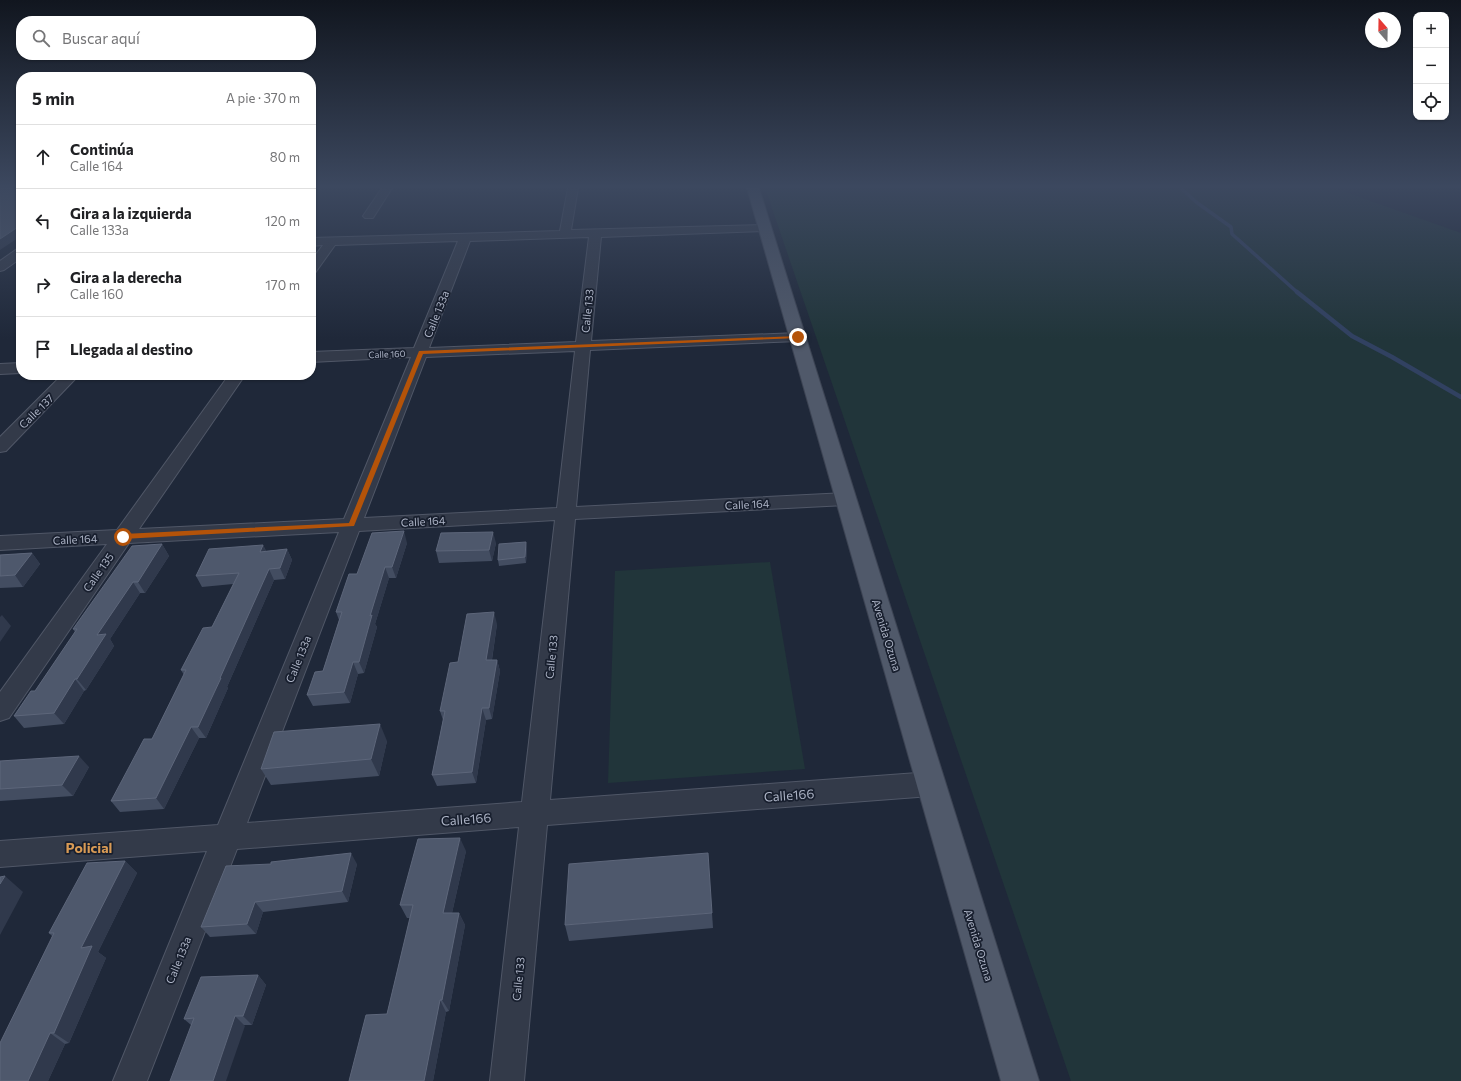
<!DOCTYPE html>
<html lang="es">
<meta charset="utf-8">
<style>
:root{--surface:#fff;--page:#f2f2f2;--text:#202124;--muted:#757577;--line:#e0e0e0}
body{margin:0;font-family:Commissioner,sans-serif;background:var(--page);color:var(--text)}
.controls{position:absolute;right:12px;top:12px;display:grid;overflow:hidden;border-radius:8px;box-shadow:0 1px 3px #0004}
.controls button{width:36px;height:36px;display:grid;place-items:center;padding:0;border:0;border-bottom:1px solid var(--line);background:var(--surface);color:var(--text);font:20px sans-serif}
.compass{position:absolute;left:1365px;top:12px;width:36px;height:36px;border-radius:50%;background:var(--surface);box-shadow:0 1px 3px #0004;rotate:340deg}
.stop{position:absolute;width:12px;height:12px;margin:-9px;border:3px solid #b45309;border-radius:50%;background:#fff}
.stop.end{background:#b45309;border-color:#fff;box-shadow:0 1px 4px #0008}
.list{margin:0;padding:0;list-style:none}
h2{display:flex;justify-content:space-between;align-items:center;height:52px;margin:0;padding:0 16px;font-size:17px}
h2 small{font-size:13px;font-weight:400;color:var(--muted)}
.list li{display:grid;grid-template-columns:26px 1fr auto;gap:12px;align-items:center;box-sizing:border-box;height:64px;padding:0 16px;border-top:1px solid var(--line)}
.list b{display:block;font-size:15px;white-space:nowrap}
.list p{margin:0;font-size:13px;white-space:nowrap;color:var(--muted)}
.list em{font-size:13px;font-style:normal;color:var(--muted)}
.icon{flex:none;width:22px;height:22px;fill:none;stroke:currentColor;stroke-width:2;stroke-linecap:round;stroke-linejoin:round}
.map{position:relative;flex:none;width:1461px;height:1081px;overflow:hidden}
.search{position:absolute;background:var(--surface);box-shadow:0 1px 3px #0004;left:16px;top:16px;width:300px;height:44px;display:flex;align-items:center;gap:10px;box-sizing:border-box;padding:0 14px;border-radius:16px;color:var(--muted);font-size:15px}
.panel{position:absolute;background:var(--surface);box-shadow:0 1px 3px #0004;left:16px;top:72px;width:300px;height:308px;border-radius:16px}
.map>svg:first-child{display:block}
</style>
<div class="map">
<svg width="1461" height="1081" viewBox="0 0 1461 1081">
<rect width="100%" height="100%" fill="#1f2839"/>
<!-- green -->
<g fill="#21353a">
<path d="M 765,188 L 1334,188 L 1461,233 L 1461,1081 L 1071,1081 Z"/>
<path d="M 770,562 L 805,769 L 608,783 L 615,571 Z"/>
</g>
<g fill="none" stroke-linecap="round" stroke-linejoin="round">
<!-- stream-far1 -->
<path stroke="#314161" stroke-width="3.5" d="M 1181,188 L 1196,202 L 1231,227 L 1232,234 L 1298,293"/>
<!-- stream -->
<path stroke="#314161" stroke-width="4.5" d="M 1297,292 L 1352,336 L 1392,357 L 1461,397"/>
<defs>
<g id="minor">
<path d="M 382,188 L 392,188 L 373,218 L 365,218 L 363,216 Z"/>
<path d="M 568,188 L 578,188 L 571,230 L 765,225 L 769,226 L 771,228 L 769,230 L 765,231 L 601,237 L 591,341 L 798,333 L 803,334 L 805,337 L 803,340 L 798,341 L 590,350 L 576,507 L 846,493 L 853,495 L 855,499 L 853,503 L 846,505 L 575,519 L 550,800 L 931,772 L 940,776 L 944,784 L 940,792 L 931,796 L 547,825 L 524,1081 L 490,1081 L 519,827 L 237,849 L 147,1081 L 113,1081 L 207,851 L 0,867 L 0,841 L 218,825 L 339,532 L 129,543 L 9,718 L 0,721 L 0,692 L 107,544 L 0,550 L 0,536 L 117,530 L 229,375 L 245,375 L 139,529 L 344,519 L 411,357 L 311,362 L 311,352 L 414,348 L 458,241 L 335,245 L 315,273 L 311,274 L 311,261 L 323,245 L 311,246 L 311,238 L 560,231 ZM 589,237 L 576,342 L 429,348 L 470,241 ZM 575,351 L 557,508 L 364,518 L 426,357 ZM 555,520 L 522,802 L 247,823 L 359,531 Z"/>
<path d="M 21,248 L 21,258 L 4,270 L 0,271 L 0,261 L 17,249 Z"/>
<path d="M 21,363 L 21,373 L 0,374 L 0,364 Z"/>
<path d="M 62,375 L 79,375 L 6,451 L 0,452 L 0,437 Z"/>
</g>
<path id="major" d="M 747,188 L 759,188 L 1039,1081 L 1001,1081 Z"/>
</defs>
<!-- minor casing -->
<use href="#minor" stroke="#505767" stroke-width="2"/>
<!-- major casing -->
<use href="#major" stroke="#3c4353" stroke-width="2"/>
<!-- minor -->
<use href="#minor" fill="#333a49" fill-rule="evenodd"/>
<!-- major -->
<use href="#major" fill="#50596a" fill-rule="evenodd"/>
</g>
<!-- wall -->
<g fill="#434d61">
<path d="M 407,543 L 396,578 L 389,578 L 375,624 L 377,627 L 364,673 L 358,674 L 350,703 L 313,706 L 307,695 L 323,671 L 339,620 L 336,612 L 357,574 Z"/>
<path d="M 496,543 L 492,561 L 439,563 L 436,551 Z"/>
<path d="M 162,544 L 169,556 L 145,593 L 140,593 L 110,639 L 114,646 L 86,690 L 84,691 L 64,724 L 24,728 L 14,716 L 35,691 L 75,632 L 73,629 Z"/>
<path d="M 263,545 L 266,551 L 287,549 L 292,560 L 285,579 L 274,580 L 227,687 L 228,688 L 206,738 L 199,738 L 164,809 L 120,812 L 111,801 L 152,739 L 184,675 L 181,670 L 212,627 L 233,584 L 202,587 L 196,576 Z"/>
<path d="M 527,547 L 526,563 L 499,566 L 498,560 Z"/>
<path d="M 32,553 L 40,564 L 23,587 L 0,588 L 0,555 Z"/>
<path d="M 497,624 L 492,660 L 497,660 L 500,671 L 492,719 L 486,720 L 476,783 L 437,786 L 432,775 L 443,720 L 440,711 L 458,662 Z"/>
<path d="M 387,741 L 379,776 L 271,785 L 261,769 Z"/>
<path d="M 0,761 L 89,767 L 73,796 L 0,801 Z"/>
<path d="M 466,851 L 452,913 L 459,913 L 465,925 L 449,1011 L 446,1012 L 433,1081 L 349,1081 L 387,1014 L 410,918 L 407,918 L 400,905 Z"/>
<path d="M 125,861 L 137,873 L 98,952 L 106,958 L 69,1043 L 65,1044 L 48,1081 L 0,1081 L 52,936 L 49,933 Z"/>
<path d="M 357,864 L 348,902 L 263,912 L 256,934 L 210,937 L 201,927 L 226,866 Z"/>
<path d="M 712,913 L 713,928 L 569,941 L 565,925 Z"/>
<path d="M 258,975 L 266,985 L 252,1025 L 191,1025 L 184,1019 Z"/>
</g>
<!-- shaded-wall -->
<g fill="#30394c">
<path d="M 21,225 L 21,236 L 0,250 L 0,239 Z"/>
<path d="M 404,531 L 407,543 L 396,578 L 392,567 Z"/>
<path d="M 493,532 L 496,543 L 492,561 L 489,550 Z"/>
<path d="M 526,542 L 527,547 L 526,563 L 525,557 Z"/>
<path d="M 162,544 L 169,556 L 145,593 L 138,582 Z"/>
<path d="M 263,545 L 268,555 L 260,552 Z"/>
<path d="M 287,549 L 292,560 L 285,579 L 280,568 Z"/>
<path d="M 32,553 L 40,564 L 23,587 L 15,575 Z"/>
<path d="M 385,567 L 389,578 L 375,624 L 377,627 L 364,673 L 359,662 L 370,616 Z"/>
<path d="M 269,569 L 274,580 L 227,687 L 228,688 L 206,738 L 198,727 L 220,678 Z"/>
<path d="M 133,582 L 140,593 L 110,639 L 114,646 L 86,690 L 77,679 L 97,635 Z"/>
<path d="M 494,612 L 497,624 L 490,672 L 486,660 Z"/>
<path d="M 2,615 L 11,626 L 0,642 L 0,617 Z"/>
<path d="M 497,660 L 500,671 L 492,719 L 489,708 Z"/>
<path d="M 353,662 L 358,674 L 350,703 L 344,692 Z"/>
<path d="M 75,679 L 84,691 L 64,724 L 54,713 Z"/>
<path d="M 482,708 L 486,720 L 476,783 L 472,772 Z"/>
<path d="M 380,724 L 387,741 L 379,776 L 371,759 Z"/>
<path d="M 191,727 L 199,738 L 164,809 L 156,798 Z"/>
<path d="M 79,756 L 89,767 L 73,796 L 62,785 Z"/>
<path d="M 460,838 L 466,851 L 449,926 L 443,913 Z"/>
<path d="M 351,853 L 357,864 L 348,902 L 342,891 Z"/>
<path d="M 125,861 L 137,873 L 98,952 L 106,958 L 69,1043 L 54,1033 L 81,948 Z"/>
<path d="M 5,876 L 23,892 L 0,935 L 0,884 Z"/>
<path d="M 255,902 L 263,912 L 256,934 L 247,924 Z"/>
<path d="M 459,913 L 465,925 L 449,1011 L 442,1000 Z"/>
<path d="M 258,975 L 266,985 L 252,1025 L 243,1016 Z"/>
<path d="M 440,1000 L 446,1012 L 433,1081 L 424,1081 Z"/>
<path d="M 235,1016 L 245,1026 L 226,1081 L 213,1081 Z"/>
<path d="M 50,1033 L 65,1044 L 48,1081 L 28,1081 Z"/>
</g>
<!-- building -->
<g fill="#4e586c" stroke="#5d667a">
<path d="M 0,188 L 21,188 L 21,225 L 0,239 Z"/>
<path d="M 404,531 L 392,567 L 385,567 L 370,616 L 372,615 L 359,662 L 353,662 L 344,692 L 307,695 L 315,672 L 323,671 L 342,612 L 336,612 L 349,574 L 357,574 L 372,533 Z"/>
<path d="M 493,532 L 489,550 L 436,551 L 441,533 Z"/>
<path d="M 526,542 L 525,557 L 498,560 L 499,544 Z"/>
<path d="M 162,544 L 138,582 L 133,582 L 97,635 L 106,634 L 77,679 L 75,679 L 54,713 L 14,716 L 31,691 L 35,691 L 77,629 L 73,629 L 132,546 Z"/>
<path d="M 263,545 L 260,552 L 287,549 L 280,568 L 269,569 L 220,678 L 221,678 L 198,727 L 191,727 L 156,798 L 111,801 L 144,739 L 152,739 L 186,670 L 181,670 L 203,628 L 212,627 L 239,573 L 196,576 L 209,549 Z"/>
<path d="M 32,553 L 15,575 L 0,576 L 0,555 Z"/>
<path d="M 494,612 L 486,660 L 497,660 L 489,708 L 482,708 L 472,772 L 432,775 L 445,711 L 440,711 L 450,663 L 458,662 L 467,614 Z"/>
<path d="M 380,724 L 371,759 L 261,769 L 274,732 Z"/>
<path d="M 79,756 L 62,785 L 0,789 L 0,761 Z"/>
<path d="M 460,838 L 443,913 L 459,913 L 442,1000 L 440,1000 L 424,1081 L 349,1081 L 366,1015 L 387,1014 L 413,905 L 400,905 L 418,839 Z"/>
<path d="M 351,853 L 342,891 L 255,902 L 247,924 L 201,927 L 226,866 L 271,864 L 271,862 Z"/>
<path d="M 708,853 L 712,913 L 565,925 L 569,864 Z"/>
<path d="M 125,861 L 81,948 L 92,946 L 54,1033 L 50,1033 L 28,1081 L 0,1081 L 0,1043 L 54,933 L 49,933 L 87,863 Z"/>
<path d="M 5,876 L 0,884 L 0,877 Z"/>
<path d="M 258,975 L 243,1016 L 235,1016 L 213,1081 L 170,1081 L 194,1018 L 184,1019 L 201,977 Z"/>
</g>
<!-- sky -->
<linearGradient id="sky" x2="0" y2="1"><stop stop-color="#11161f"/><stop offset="0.55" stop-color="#3c485f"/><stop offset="1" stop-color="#3c485f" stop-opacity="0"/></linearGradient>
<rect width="1461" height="339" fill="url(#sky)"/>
<!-- route -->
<path fill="#b45309" d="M 798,336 L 799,338 L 423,354 L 354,526 L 123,539 L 119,537 L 123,534 L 349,523 L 419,351 Z"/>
<g text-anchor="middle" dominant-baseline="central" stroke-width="3.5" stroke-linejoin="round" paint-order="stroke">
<!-- far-street labels -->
<g font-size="9" fill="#adb4c6" stroke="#181f2e">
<text transform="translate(387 354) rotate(-2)">Calle 160</text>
</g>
<!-- street labels -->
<g font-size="11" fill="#adb4c6" stroke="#181f2e">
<text transform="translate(587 311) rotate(-84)">Calle 133</text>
<text transform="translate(436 314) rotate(-68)">Calle 133a</text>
<text transform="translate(36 411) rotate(-45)">Calle 137</text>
<text transform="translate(747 504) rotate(-3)">Calle 164</text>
<text transform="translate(423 521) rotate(-3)">Calle 164</text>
<text transform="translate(75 539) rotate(-3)">Calle 164</text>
<text transform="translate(98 572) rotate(-55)">Calle 135</text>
<text transform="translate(887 635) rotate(73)">Avenida Ozuna</text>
<text transform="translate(551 657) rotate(-84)">Calle 133</text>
<text transform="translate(298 659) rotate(-68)">Calle 133a</text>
<text transform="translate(979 945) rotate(73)">Avenida Ozuna</text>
<text transform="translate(178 960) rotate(-68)">Calle 133a</text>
<text transform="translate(518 979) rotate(-84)">Calle 133</text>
</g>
<!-- near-street labels -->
<g font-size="13" fill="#adb4c6" stroke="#181f2e">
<text transform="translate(789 795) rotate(-4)">Calle166</text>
<text transform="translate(466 819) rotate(-4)">Calle166</text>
</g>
<!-- near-neighbourhood labels -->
<g font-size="14" font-weight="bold" fill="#d99b55" stroke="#181f2e">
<text x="89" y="847">Policial</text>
</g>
</g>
</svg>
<div class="controls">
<button>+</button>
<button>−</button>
<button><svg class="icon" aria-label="locate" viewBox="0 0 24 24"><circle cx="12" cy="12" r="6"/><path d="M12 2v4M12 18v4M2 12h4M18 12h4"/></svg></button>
</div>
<svg class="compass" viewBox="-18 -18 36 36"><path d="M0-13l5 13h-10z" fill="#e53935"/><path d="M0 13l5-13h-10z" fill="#757577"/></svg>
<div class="stop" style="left:123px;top:537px"></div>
<div class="stop end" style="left:798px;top:337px"></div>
<div class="search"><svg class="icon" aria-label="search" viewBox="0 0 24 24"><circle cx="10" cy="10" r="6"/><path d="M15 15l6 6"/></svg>Buscar aquí</div>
<section class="panel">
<h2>5 min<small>A pie · 370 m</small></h2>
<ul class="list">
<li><svg class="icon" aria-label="ahead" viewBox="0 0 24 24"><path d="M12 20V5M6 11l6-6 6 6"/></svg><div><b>Continúa</b><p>Calle 164</p></div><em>80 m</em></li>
<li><svg class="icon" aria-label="left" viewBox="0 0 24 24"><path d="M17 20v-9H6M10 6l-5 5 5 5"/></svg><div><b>Gira a la izquierda</b><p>Calle 133a</p></div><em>120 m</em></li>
<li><svg class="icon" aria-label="right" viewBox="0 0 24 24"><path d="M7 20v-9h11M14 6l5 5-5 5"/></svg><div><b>Gira a la derecha</b><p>Calle 160</p></div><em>170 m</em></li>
<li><svg class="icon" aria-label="arrive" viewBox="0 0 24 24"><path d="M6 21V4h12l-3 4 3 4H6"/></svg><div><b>Llegada al destino</b></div></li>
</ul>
</section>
</div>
